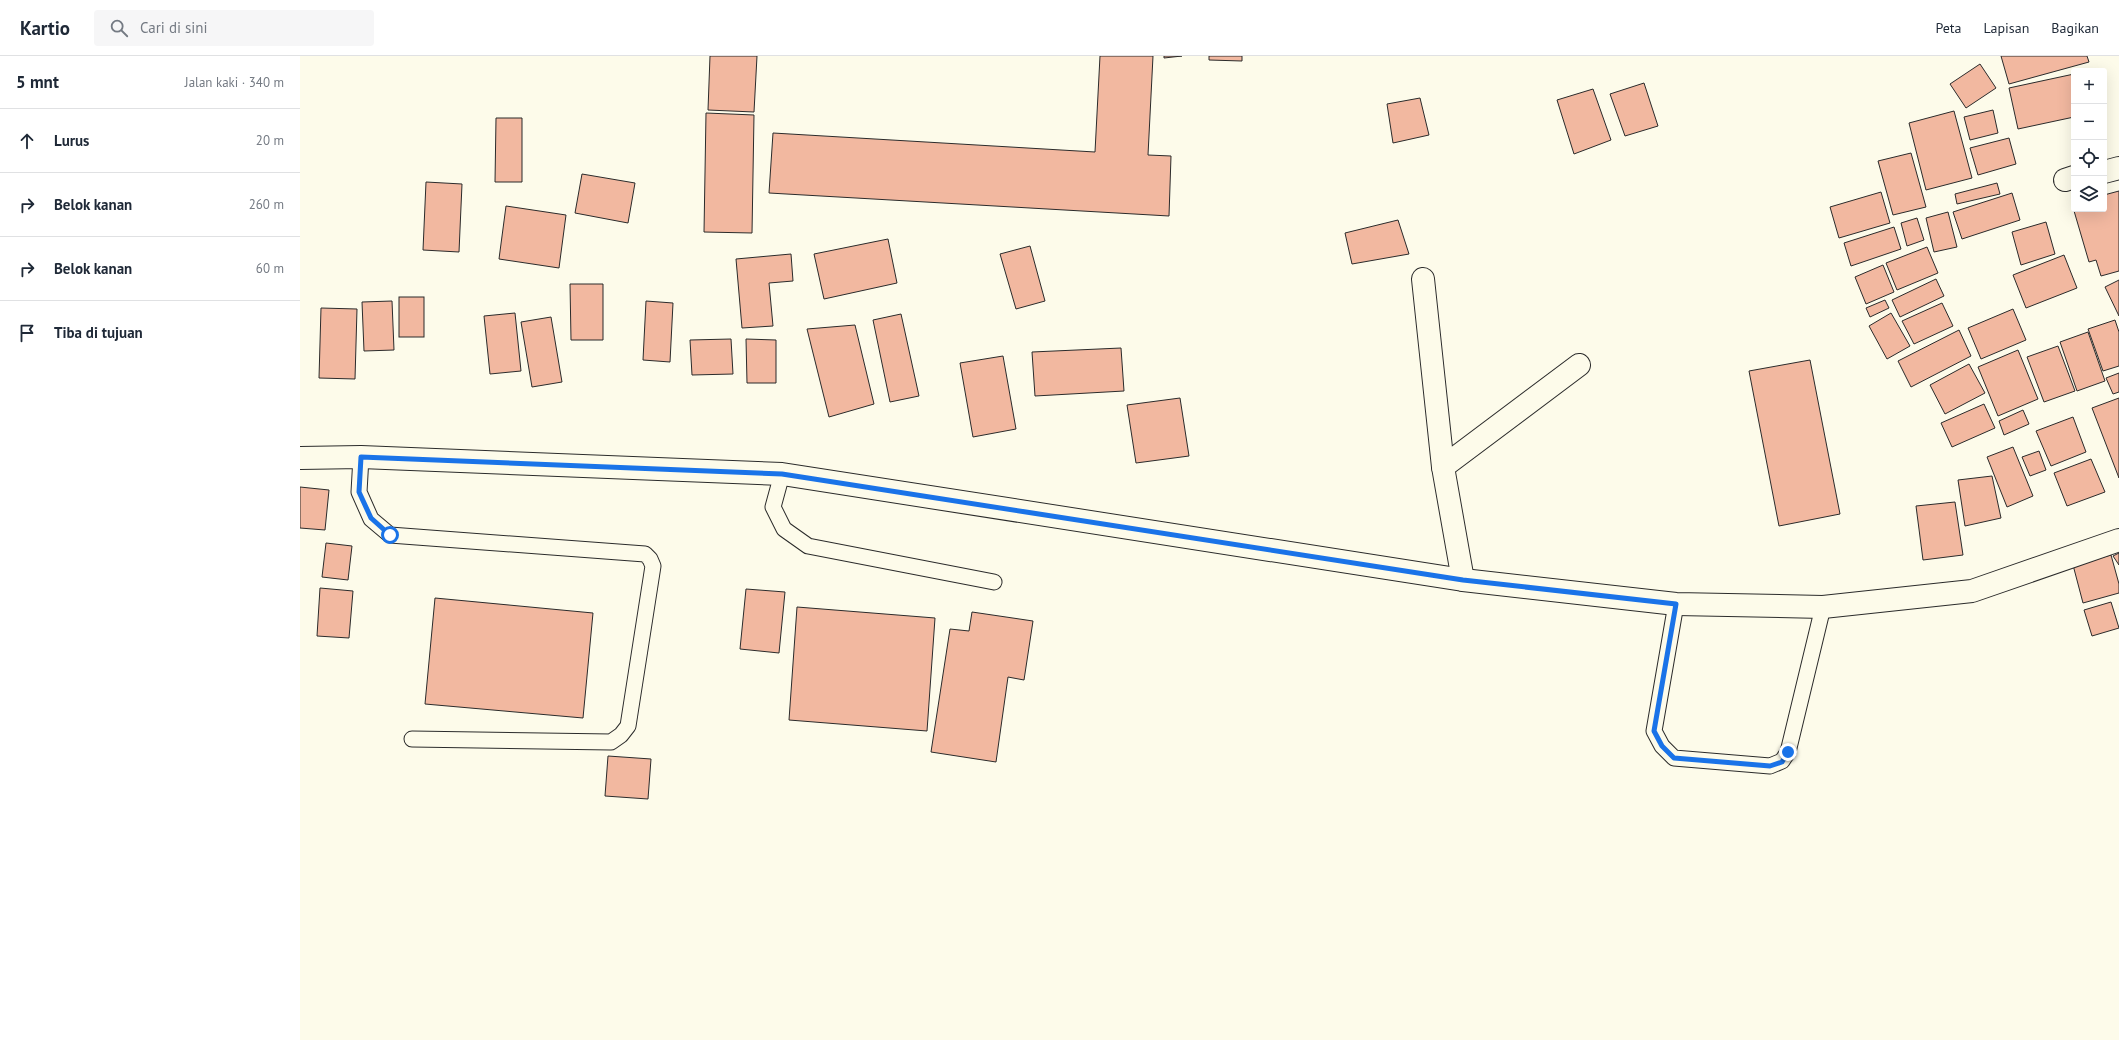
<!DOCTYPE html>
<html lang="id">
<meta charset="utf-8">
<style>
:root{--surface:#fff;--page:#f6f6f7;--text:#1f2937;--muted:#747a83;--line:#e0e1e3}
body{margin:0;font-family:"PT Sans",sans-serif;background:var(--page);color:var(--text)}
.controls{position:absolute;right:12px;top:12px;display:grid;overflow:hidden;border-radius:4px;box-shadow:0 4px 16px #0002}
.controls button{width:36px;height:36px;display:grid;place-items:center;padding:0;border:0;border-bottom:1px solid var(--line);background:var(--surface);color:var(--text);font:20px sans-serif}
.stop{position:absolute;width:12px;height:12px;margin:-9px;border:3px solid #1a73e8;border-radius:50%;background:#fff}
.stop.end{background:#1a73e8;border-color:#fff;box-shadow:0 1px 4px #0008}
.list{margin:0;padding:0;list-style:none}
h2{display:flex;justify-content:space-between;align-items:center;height:52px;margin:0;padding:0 16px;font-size:17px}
h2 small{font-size:13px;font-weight:400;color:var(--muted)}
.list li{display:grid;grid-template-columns:26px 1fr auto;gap:12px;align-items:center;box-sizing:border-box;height:64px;padding:0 16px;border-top:1px solid var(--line)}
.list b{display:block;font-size:15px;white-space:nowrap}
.list em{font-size:13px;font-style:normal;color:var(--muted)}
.icon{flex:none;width:22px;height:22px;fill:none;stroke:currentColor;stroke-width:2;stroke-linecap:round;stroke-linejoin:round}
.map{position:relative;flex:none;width:1819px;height:984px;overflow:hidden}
header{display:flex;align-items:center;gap:24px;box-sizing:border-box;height:56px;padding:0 20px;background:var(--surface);border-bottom:1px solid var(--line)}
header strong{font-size:19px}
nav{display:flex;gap:22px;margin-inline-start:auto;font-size:14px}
.search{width:280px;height:36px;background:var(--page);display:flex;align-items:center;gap:10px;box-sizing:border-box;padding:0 14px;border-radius:4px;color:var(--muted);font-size:15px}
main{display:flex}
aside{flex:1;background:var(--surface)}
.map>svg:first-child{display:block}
</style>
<header>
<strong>Kartio</strong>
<div class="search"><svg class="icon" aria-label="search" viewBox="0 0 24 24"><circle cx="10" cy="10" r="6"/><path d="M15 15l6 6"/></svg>Cari di sini</div>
<nav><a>Peta</a><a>Lapisan</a><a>Bagikan</a></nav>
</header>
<main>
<aside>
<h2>5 mnt<small>Jalan kaki · 340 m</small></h2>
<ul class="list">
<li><svg class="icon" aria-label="ahead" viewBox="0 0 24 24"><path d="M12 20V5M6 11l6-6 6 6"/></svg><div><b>Lurus</b></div><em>20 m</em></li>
<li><svg class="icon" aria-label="right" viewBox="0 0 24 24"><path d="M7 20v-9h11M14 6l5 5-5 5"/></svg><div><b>Belok kanan</b></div><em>260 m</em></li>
<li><svg class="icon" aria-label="right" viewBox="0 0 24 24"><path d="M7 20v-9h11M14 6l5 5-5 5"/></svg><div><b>Belok kanan</b></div><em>60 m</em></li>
<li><svg class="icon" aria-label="arrive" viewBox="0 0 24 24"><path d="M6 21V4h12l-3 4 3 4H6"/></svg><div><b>Tiba di tujuan</b></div></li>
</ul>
</aside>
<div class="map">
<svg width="1819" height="984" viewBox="0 0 1819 984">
<rect width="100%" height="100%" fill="#fdfbea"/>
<!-- building -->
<g fill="#f2b8a0" stroke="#2b2b2b">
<path d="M 410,0 L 457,0 L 454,56 L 408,54 Z"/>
<path d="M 800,0 L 853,0 L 848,99 L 871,100 L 869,160 L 469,137 L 473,77 L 795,96 Z"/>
<path d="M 864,0 L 882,0 L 864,2 Z"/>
<path d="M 909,0 L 942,0 L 942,5 L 909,4 Z"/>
<path d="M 1701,0 L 1787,0 L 1789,6 L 1709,28 Z"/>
<path d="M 1680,8 L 1696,32 L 1666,52 L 1650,28 Z"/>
<path d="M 1774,18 L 1774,61 L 1718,73 L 1709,32 Z"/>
<path d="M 1344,27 L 1358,70 L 1325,80 L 1310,38 Z"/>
<path d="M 1293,33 L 1311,84 L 1274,98 L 1257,44 Z"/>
<path d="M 1120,42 L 1129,79 L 1093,87 L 1087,48 Z"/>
<path d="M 1693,54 L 1698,77 L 1670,84 L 1664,61 Z"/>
<path d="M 1654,55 L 1672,122 L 1626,134 L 1609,67 Z"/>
<path d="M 406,57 L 454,59 L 452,177 L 404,176 Z"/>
<path d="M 196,62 L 222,62 L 222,126 L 195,126 Z"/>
<path d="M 1709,82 L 1716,108 L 1678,119 L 1670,92 Z"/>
<path d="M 1611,97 L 1626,151 L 1593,159 L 1578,105 Z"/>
<path d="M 282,118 L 335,127 L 328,167 L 275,157 Z"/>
<path d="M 126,126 L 162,128 L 159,196 L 123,194 Z"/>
<path d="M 1697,127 L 1700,138 L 1657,148 L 1655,138 Z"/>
<path d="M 1819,135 L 1819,215 L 1801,220 L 1796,204 L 1789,206 L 1772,148 L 1774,147 L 1774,153 L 1804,153 L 1804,139 Z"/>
<path d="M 1581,136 L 1590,167 L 1539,182 L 1530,151 Z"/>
<path d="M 1712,137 L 1720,164 L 1662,183 L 1653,156 Z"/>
<path d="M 206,150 L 266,159 L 259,212 L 199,203 Z"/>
<path d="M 1648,156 L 1657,191 L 1634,196 L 1626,162 Z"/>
<path d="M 1617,162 L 1624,184 L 1607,190 L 1601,167 Z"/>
<path d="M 1098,164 L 1109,198 L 1052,208 L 1045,177 Z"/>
<path d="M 1746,166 L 1755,198 L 1721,209 L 1712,176 Z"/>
<path d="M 1594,171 L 1601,193 L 1551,210 L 1544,187 Z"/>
<path d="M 588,183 L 597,227 L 524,243 L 514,198 Z"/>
<path d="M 730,190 L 745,245 L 716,253 L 700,198 Z"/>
<path d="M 1627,191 L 1638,217 L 1597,234 L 1586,207 Z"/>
<path d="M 491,198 L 493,225 L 469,227 L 473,270 L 442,272 L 436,203 Z"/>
<path d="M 1764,199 L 1777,232 L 1726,252 L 1713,219 Z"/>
<path d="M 1583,209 L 1594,236 L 1566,248 L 1555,221 Z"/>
<path d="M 1636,223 L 1644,240 L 1600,261 L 1592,244 Z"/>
<path d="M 1819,224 L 1819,260 L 1805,231 Z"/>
<path d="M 270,228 L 303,228 L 303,284 L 271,284 Z"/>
<rect x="99" y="241" width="25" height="40"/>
<path d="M 1585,244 L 1589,252 L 1570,261 L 1566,252 Z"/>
<path d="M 92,245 L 94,294 L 64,295 L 62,246 Z"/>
<path d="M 346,245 L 373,247 L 370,306 L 343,304 Z"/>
<path d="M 1642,247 L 1653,270 L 1614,288 L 1602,265 Z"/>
<path d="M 21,252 L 57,253 L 55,323 L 19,322 Z"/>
<path d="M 1713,253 L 1726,284 L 1681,303 L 1668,272 Z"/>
<path d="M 215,257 L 221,315 L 190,318 L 184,260 Z"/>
<path d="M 1591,257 L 1610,290 L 1587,303 L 1569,270 Z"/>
<path d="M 601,258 L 619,340 L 590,346 L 573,264 Z"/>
<path d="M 251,261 L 262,326 L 232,331 L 221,266 Z"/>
<path d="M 1815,264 L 1819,276 L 1819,310 L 1803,315 L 1788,273 Z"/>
<path d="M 555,269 L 574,348 L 529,361 L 507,273 Z"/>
<path d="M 1659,274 L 1671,300 L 1611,331 L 1598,305 Z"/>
<path d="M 1788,276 L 1805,325 L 1777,335 L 1760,286 Z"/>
<path d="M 431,283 L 433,318 L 392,319 L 390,284 Z"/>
<path d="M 446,283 L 476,284 L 476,327 L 447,327 Z"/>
<path d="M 1758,290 L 1775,335 L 1744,346 L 1727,301 Z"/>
<path d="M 821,292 L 824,335 L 735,340 L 732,296 Z"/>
<path d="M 1718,294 L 1738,343 L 1698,360 L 1678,311 Z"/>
<path d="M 703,300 L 716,373 L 673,381 L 660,307 Z"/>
<path d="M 1510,304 L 1540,458 L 1479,470 L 1449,315 Z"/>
<path d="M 1669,308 L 1685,337 L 1645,358 L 1630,329 Z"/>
<path d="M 1819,317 L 1819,336 L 1813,338 L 1806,322 Z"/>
<path d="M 880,342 L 889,400 L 836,407 L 827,349 Z"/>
<path d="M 1819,342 L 1819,422 L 1792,352 Z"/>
<path d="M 1684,348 L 1695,372 L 1652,391 L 1641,367 Z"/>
<path d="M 1723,354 L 1729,368 L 1704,379 L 1699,365 Z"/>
<path d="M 1773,361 L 1786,396 L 1751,410 L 1736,375 Z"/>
<path d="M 1713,391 L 1733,440 L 1707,451 L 1687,401 Z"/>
<path d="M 1739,395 L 1746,414 L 1730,420 L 1722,401 Z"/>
<path d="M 1791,403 L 1805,436 L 1767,450 L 1754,417 Z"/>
<path d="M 1692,420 L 1701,462 L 1665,470 L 1658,424 Z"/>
<path d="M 0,431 L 29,434 L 25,474 L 0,472 Z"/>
<path d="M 1655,446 L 1663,499 L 1623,504 L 1616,450 Z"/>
<path d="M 26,487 L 52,490 L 48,524 L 22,521 Z"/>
<path d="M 1819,497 L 1819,509 L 1813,500 Z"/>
<path d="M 1811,499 L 1819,528 L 1819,537 L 1783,547 L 1773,509 Z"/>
<path d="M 20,532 L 53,535 L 49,582 L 17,580 Z"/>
<path d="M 446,533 L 485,536 L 479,597 L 440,593 Z"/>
<path d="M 135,542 L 293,557 L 283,662 L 125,648 Z"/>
<path d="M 1811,546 L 1819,572 L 1792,580 L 1784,554 Z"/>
<path d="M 497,551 L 635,562 L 627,675 L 489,664 Z"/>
<path d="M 672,556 L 733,565 L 724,624 L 708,621 L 696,706 L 631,696 L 650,573 L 669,575 Z"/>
<path d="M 308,700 L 351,703 L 348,743 L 305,740 Z"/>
</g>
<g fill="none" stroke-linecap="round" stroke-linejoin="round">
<defs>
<g id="lane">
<path d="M 61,401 L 59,436 L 71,463 L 90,479 L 345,498 L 350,503 L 353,510 L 328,670 L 321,679 L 311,686 L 112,683"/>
<path d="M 482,418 L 473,451 L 484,473 L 508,490 L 694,526"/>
<path d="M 1376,548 L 1354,675 L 1362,690 L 1374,702 L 1470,710 L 1482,705 L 1488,696 L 1523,551"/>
</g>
<g id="street">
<path d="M 1804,116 L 1819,112"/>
<path d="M 1765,124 L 1774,121"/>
<path d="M 1123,223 L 1143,411 L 1163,524"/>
<path d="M 1143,411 L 1279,309"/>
</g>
<path id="secondary" d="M 0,402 L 61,401 L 482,418 L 1163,524 L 1376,548 L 1523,551 L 1672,535 L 1819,484"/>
</defs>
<!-- lane casing -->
<use href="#lane" stroke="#2b2b2b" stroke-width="17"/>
<!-- street casing -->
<use href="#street" stroke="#2b2b2b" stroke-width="24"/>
<!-- secondary casing -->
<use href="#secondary" stroke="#2b2b2b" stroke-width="24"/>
<!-- lane -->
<use href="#lane" stroke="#fdfbea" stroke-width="15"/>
<!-- street -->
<use href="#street" stroke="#fdfbea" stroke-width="22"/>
<!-- secondary -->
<use href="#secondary" stroke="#fdfbea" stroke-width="22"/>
</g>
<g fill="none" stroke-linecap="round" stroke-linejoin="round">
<!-- route -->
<path stroke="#1a73e8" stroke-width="5" d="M 90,479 L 71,462 L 59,436 L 61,401 L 482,418 L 1163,524 L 1376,548 L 1354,675 L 1362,690 L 1374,702 L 1470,710 L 1482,706 L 1488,696"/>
</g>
</svg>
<div class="controls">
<button>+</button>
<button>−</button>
<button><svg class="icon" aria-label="locate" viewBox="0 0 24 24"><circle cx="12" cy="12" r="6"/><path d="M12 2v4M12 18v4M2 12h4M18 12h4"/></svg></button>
<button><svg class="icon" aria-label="layers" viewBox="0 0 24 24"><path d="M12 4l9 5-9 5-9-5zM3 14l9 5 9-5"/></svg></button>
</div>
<div class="stop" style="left:90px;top:479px"></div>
<div class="stop end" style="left:1488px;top:696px"></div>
</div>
</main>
